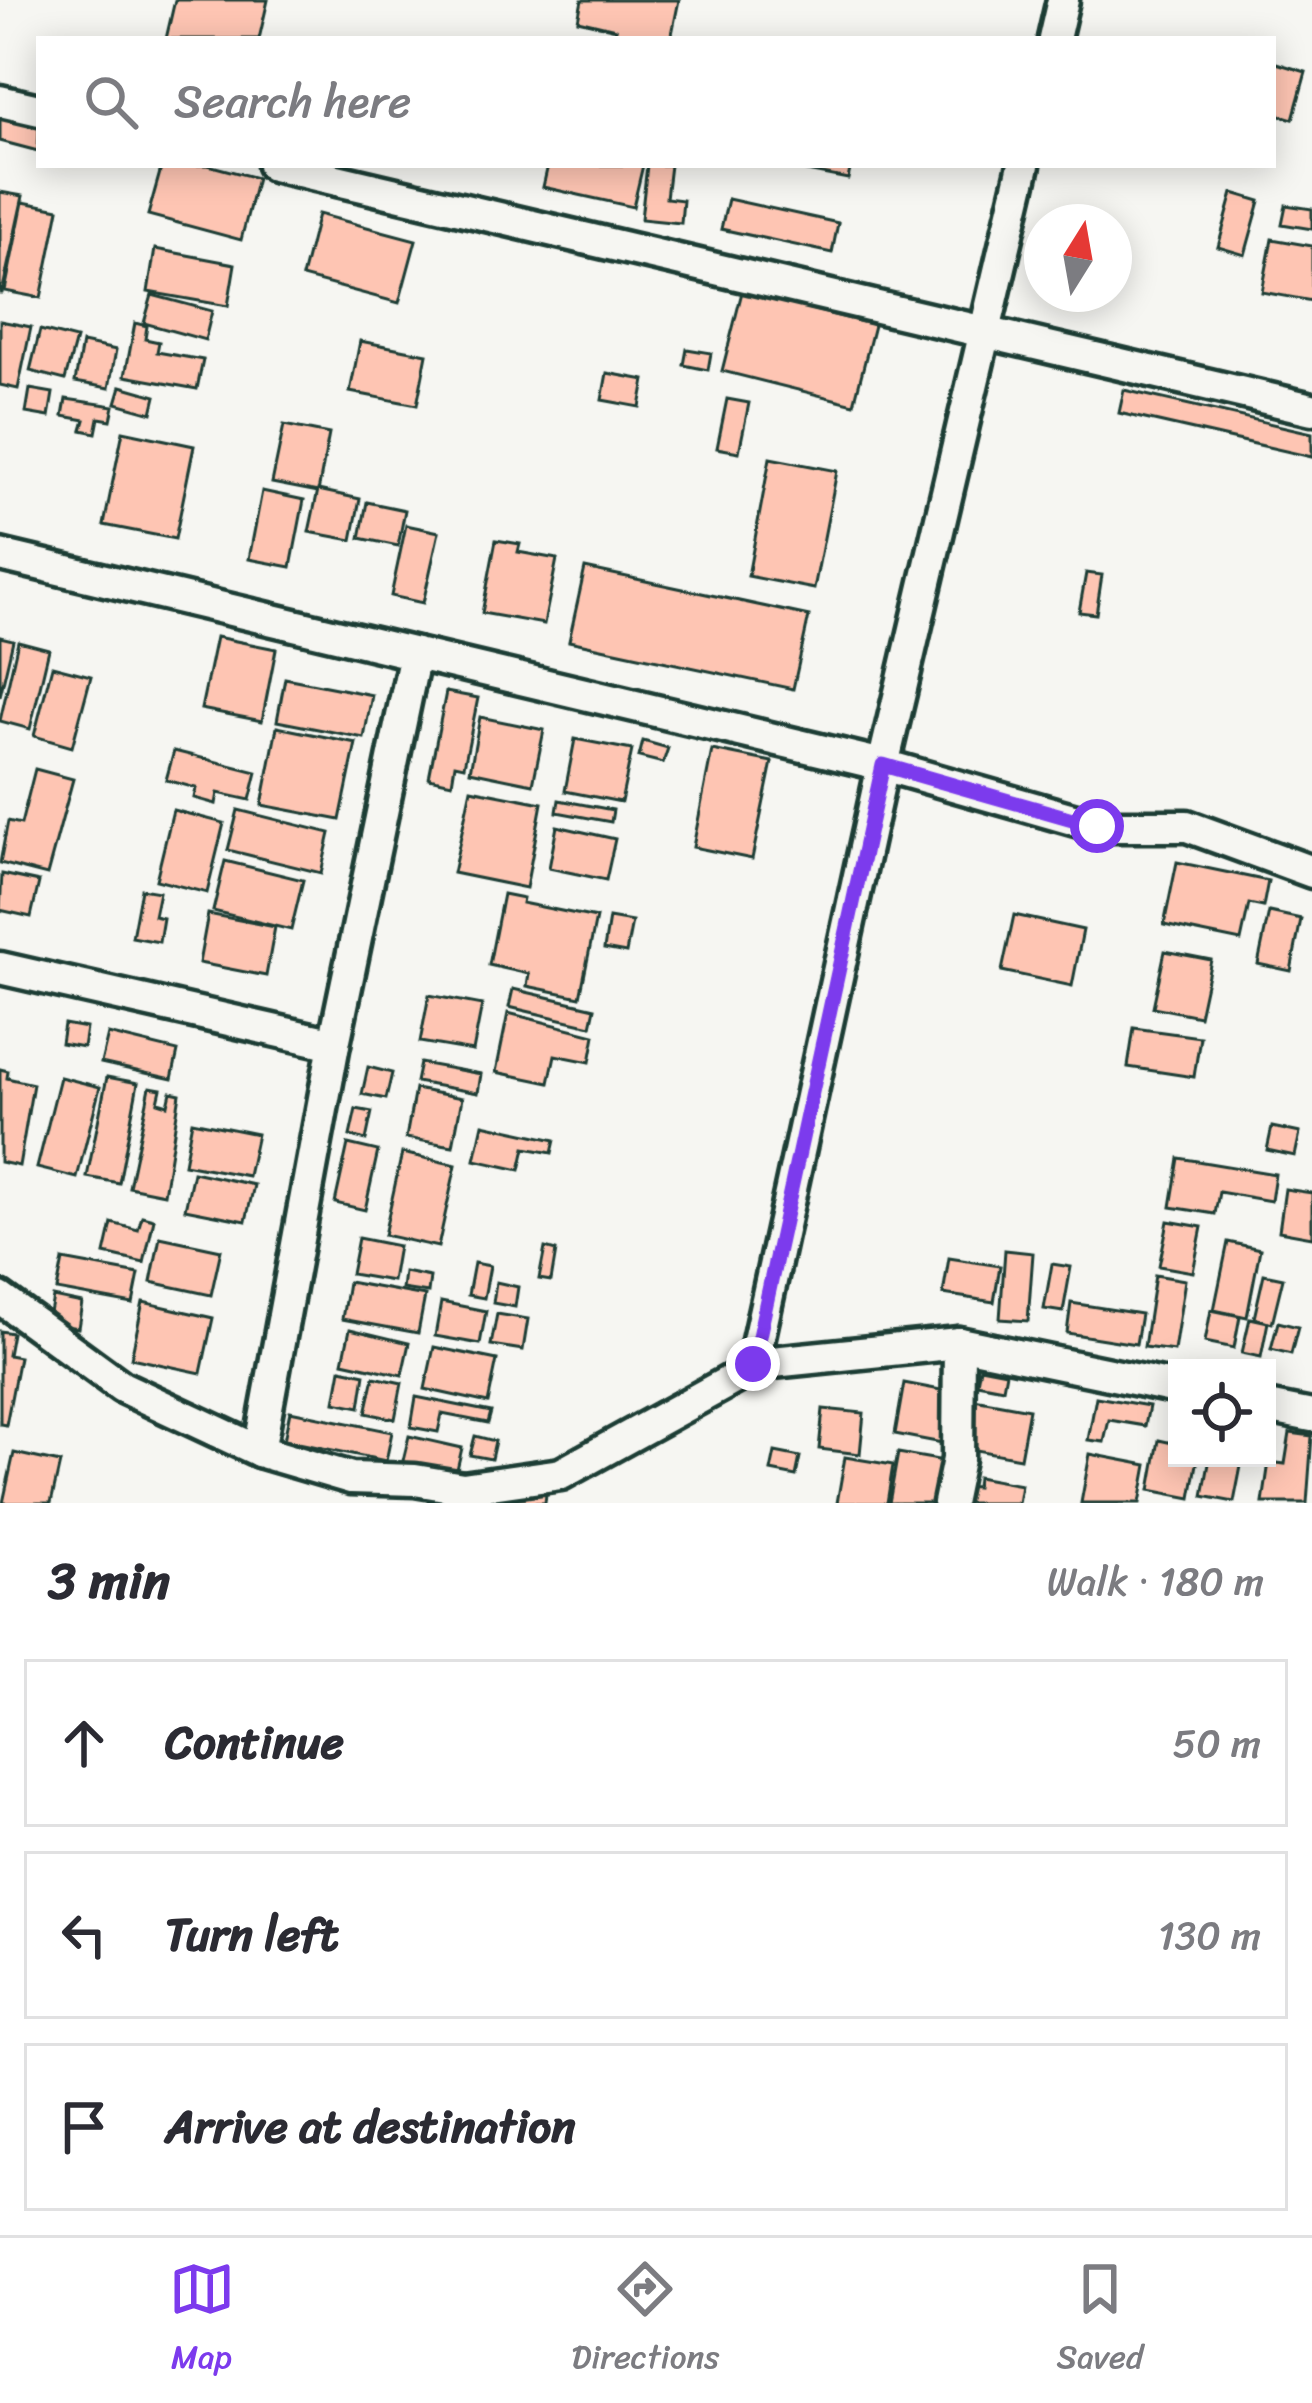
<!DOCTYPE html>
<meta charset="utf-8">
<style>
:root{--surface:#fff;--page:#f2f2f3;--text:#2b2b33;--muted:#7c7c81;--line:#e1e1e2;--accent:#7c3aed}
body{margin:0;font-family:Sriracha,sans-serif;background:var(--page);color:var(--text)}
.controls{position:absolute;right:36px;bottom:36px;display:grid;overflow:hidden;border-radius:0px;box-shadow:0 6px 30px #0003}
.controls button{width:108px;height:108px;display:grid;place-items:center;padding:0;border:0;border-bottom:3px solid var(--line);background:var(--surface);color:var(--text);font:60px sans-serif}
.compass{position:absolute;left:1024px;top:204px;width:108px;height:108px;border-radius:50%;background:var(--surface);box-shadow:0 6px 30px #0003;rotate:11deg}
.stop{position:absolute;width:36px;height:36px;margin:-27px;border:9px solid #7c3aed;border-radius:50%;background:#fff}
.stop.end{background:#7c3aed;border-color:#fff;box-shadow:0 3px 12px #0008}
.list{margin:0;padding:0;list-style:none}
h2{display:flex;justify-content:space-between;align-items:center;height:156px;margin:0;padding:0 48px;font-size:51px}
h2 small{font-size:39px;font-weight:400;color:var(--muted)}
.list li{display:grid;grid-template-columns:78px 1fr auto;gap:36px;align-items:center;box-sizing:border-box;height:168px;margin:0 24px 24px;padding:0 24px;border:3px solid var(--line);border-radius:0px}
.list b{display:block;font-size:45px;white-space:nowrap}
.list em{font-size:39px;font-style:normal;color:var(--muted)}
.icon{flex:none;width:66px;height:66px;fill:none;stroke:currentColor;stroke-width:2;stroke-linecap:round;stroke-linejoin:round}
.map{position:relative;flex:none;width:1312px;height:1503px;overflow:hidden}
.search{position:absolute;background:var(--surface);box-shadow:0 6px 30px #0003;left:36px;right:36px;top:36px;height:132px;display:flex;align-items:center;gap:30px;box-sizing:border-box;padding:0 42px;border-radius:0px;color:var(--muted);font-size:45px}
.sheet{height:732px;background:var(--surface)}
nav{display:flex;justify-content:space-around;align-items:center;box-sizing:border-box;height:168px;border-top:3px solid var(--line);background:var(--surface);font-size:33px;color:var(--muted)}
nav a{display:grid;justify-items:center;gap:6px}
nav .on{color:var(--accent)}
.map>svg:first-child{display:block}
</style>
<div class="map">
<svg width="1312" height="1503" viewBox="0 0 1312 1503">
<rect width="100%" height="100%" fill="#f6f6f2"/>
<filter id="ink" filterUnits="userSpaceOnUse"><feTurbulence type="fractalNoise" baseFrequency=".00833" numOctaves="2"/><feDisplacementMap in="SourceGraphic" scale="24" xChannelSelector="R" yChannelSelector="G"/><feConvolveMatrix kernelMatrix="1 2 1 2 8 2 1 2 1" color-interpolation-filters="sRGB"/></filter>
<g filter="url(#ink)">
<!-- building -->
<g fill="#fec5b3" stroke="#1f3d34" stroke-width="3">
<path d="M 175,0 L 268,0 L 259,39 L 166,39 Z"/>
<path d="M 582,0 L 679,0 L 671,39 L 613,39 L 616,29 L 578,20 Z"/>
<path d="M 1273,62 L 1306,72 L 1293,119 L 1273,113 Z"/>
<path d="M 0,115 L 39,125 L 38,151 L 0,141 Z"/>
<path d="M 162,165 L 208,165 L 257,178 L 241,240 L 148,215 Z"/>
<path d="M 548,165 L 643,165 L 633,207 L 543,187 Z"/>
<path d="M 647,165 L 670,165 L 666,198 L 683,200 L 681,223 L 641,219 Z"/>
<path d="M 776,165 L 851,165 L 848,179 Z"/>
<path d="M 0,192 L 23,196 L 2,293 L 0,293 Z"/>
<path d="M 1233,193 L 1260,201 L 1245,255 L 1218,247 Z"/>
<path d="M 728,199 L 838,223 L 832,253 L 721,229 Z"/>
<path d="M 23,202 L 59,209 L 41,298 L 5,291 Z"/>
<path d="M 1286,205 L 1312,209 L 1312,229 L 1282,224 Z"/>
<path d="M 318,214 L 416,240 L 399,303 L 302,277 Z"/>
<path d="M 1272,239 L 1312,246 L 1312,301 L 1262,292 Z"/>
<path d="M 155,249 L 235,264 L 228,306 L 148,292 Z"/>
<path d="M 742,292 L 874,325 L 854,404 L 722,371 Z"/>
<path d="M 152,295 L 212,311 L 205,340 L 144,323 Z"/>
<path d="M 0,321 L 31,327 L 18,389 L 0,385 Z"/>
<path d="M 135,323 L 147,326 L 145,339 L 159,342 L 157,352 L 203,360 L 197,389 L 125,376 Z"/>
<path d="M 40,330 L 76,339 L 65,380 L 30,371 Z"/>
<path d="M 360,341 L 427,354 L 417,405 L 350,392 Z"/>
<path d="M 82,343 L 116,350 L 109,388 L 75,382 Z"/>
<path d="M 687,349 L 711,353 L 708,370 L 684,365 Z"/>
<path d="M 607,373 L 645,380 L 640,407 L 602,400 Z"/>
<path d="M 121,386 L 156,396 L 152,413 L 116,403 Z"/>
<path d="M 30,389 L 53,393 L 49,417 L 26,413 Z"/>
<path d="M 1124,390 L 1312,433 L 1312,457 L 1119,413 Z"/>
<path d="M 66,399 L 114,406 L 111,420 L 99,418 L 96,433 L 82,430 L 85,420 L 63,416 Z"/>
<path d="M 727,399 L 749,403 L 739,452 L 717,448 Z"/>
<path d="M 284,425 L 329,434 L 318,492 L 272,483 Z"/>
<path d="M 123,431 L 194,446 L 175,539 L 104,525 Z"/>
<path d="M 770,458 L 837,471 L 814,589 L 748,576 Z"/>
<path d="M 318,490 L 360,499 L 352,540 L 309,532 Z"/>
<path d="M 262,491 L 304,500 L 291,567 L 249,559 Z"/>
<path d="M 367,502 L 405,510 L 398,546 L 360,538 Z"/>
<path d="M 406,525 L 439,532 L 423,603 L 391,596 Z"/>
<path d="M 496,540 L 520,544 L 518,552 L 557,559 L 544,624 L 482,613 Z"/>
<path d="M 585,568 L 809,616 L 793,689 L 569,641 Z"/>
<path d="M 1086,573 L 1102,575 L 1096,614 L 1079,612 Z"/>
<path d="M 0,637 L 13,640 L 0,696 Z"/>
<path d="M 216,637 L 276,649 L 262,721 L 201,709 Z"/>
<path d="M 18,641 L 49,649 L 30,729 L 0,721 Z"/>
<path d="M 52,666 L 91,676 L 72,747 L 34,736 Z"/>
<path d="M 285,678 L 372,695 L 364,738 L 277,721 Z"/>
<path d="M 446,692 L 478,698 L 464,766 L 455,764 L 452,783 L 429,778 Z"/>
<path d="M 480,717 L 544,730 L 533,784 L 470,771 Z"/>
<path d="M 277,727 L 356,743 L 340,820 L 262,805 Z"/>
<path d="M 575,739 L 632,750 L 621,802 L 565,791 Z"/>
<path d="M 643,741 L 668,748 L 663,763 L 639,757 Z"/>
<path d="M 712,750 L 772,762 L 752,859 L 693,847 Z"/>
<path d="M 174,751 L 257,772 L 250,800 L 218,793 L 216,804 L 194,798 L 196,788 L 166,780 Z"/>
<path d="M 35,769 L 73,779 L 47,875 L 0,863 L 8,821 L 21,824 Z"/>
<path d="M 471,789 L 542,803 L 526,888 L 453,873 Z"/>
<path d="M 559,800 L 613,810 L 611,822 L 557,812 Z"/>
<path d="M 173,810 L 224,823 L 207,893 L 156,880 Z"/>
<path d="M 238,810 L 330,833 L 321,873 L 228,850 Z"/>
<path d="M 557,826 L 615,839 L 606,880 L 549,868 Z"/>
<path d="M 225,861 L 303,880 L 291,930 L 213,911 Z"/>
<path d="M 1177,862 L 1268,881 L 1263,907 L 1249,904 L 1241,941 L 1164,925 Z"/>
<path d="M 2,874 L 39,882 L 31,917 L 0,910 Z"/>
<path d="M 141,889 L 159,892 L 154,916 L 163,918 L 159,942 L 132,937 Z"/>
<path d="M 503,894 L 523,898 L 522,903 L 596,918 L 580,997 L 527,986 L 529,974 L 489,965 Z"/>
<path d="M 1269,912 L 1301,919 L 1291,971 L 1258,964 Z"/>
<path d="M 208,914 L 275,927 L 266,976 L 199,963 Z"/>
<path d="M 1014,915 L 1083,930 L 1072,986 L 1002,971 Z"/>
<path d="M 609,918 L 632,922 L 626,953 L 604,949 Z"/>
<path d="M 1165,951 L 1211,960 L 1199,1016 L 1153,1007 Z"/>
<path d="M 513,989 L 595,1008 L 591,1026 L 509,1007 Z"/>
<path d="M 429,995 L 482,1005 L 473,1051 L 420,1042 Z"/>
<path d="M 508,1013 L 595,1035 L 590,1062 L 555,1055 L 549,1083 L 496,1072 Z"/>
<path d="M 64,1024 L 86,1028 L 83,1047 L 61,1043 Z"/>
<path d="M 1134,1028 L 1200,1037 L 1194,1077 L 1128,1067 Z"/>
<path d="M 108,1034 L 178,1051 L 172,1079 L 101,1063 Z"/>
<path d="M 420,1063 L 481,1074 L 478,1093 L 416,1082 Z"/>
<path d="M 368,1067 L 392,1073 L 386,1099 L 362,1094 Z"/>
<path d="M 0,1069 L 8,1071 L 7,1078 L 33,1084 L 19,1166 L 0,1162 Z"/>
<path d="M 60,1077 L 100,1087 L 77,1178 L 37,1168 Z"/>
<path d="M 107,1077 L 138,1083 L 119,1183 L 87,1177 Z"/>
<path d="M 150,1087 L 161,1089 L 158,1102 L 168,1105 L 171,1092 L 180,1094 L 164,1194 L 129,1187 Z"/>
<path d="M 415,1089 L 462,1098 L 453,1146 L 406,1138 Z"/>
<path d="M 356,1109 L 372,1112 L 366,1140 L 350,1136 Z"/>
<path d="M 192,1121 L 257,1134 L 248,1176 L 184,1164 Z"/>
<path d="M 483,1124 L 555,1140 L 552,1153 L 525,1148 L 520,1170 L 475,1160 Z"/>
<path d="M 1272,1127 L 1300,1133 L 1295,1156 L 1267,1150 Z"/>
<path d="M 348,1144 L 378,1151 L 365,1210 L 335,1203 Z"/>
<path d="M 402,1153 L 456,1165 L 438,1247 L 384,1235 Z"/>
<path d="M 1179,1158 L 1275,1174 L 1271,1201 L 1219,1192 L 1215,1214 L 1171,1207 Z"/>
<path d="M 193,1172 L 254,1185 L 246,1221 L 185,1209 Z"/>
<path d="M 1285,1189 L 1312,1193 L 1312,1237 L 1279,1231 Z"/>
<path d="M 142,1216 L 154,1219 L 144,1263 L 105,1254 L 112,1223 L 138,1230 Z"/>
<path d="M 1168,1221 L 1202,1227 L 1193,1272 L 1159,1266 Z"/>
<path d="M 160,1237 L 221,1250 L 211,1295 L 151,1282 Z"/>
<path d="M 358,1238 L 398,1246 L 392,1281 L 351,1274 Z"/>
<path d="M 1228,1242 L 1260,1249 L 1247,1317 L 1214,1310 Z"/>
<path d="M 545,1248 L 556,1251 L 551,1281 L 539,1279 Z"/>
<path d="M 1005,1250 L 1033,1253 L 1028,1321 L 1000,1319 Z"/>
<path d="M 949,1258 L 1000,1266 L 994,1302 L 943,1294 Z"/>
<path d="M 63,1260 L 139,1274 L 133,1304 L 57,1290 Z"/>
<path d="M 474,1263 L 490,1266 L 484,1298 L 468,1295 Z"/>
<path d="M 1052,1264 L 1071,1267 L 1063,1312 L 1044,1309 Z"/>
<path d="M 404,1272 L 430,1277 L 428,1293 L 402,1289 Z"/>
<path d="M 1264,1274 L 1283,1278 L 1272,1323 L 1254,1318 Z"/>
<path d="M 1155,1275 L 1185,1280 L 1174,1351 L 1144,1347 Z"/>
<path d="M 348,1282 L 425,1296 L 418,1333 L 342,1319 Z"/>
<path d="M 496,1282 L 518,1287 L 515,1307 L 493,1303 Z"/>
<path d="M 53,1297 L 82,1303 L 78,1328 L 48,1323 Z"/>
<path d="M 143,1302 L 213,1318 L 201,1373 L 131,1358 Z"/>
<path d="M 441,1302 L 486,1311 L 480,1344 L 435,1336 Z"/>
<path d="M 1071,1303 L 1141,1314 L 1136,1344 L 1067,1333 Z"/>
<path d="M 1211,1310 L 1240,1316 L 1234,1348 L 1205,1342 Z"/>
<path d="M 497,1314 L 528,1319 L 523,1350 L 491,1345 Z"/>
<path d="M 1250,1318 L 1268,1322 L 1261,1357 L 1242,1353 Z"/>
<path d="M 1278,1322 L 1298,1327 L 1291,1354 L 1271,1349 Z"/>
<path d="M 350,1329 L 409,1343 L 402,1375 L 343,1362 Z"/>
<path d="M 0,1331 L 12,1333 L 8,1355 L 19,1357 L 6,1425 L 0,1424 Z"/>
<path d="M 434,1347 L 497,1360 L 488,1403 L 425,1389 Z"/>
<path d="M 980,1367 L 1006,1372 L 1003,1388 L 977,1383 Z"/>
<path d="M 341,1369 L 365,1374 L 360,1407 L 335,1402 Z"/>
<path d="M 374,1377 L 402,1383 L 395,1419 L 366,1413 Z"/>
<path d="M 904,1383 L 951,1392 L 942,1443 L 895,1434 Z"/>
<path d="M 416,1397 L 491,1412 L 488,1423 L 442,1414 L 438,1432 L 411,1427 Z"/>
<path d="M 1096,1397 L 1149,1406 L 1145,1426 L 1109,1420 L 1104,1442 L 1088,1440 Z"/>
<path d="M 974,1399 L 1029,1409 L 1020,1458 L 965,1448 Z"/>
<path d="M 823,1409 L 864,1413 L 860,1454 L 819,1449 Z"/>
<path d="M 290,1411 L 392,1432 L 386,1461 L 284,1440 Z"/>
<path d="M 1290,1433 L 1312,1436 L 1307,1503 L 1263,1503 L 1269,1462 L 1285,1464 Z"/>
<path d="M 409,1436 L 462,1448 L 454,1482 L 401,1469 Z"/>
<path d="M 475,1436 L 495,1441 L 491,1459 L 470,1455 Z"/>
<path d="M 1159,1440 L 1177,1444 L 1177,1458 L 1198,1458 L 1191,1498 L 1150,1490 Z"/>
<path d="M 775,1452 L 800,1457 L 796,1476 L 771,1471 Z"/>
<path d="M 14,1453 L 60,1463 L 51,1503 L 3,1503 Z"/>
<path d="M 898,1453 L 944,1461 L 936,1503 L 889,1503 Z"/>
<path d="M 1090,1454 L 1147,1465 L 1140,1503 L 1081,1503 Z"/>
<path d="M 845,1457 L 893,1465 L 887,1503 L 837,1503 Z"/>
<path d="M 1210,1458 L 1242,1461 L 1234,1502 L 1203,1496 Z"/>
<path d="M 977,1477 L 1021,1485 L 1018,1503 L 957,1503 L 966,1486 L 976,1487 Z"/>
<path d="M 493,1490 L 546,1494 L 545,1503 L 492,1503 Z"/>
</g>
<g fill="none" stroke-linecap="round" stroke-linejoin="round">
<defs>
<g id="minor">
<path d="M 1054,39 L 1063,0"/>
<path d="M 0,101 L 39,110"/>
<path d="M 273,165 L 1312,409"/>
<path d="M 0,555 L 883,765 L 1097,826 L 1187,826 L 1312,872"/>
<path d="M 0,968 L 334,1044"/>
<path d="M 0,1298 L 122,1387 L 259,1451 L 351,1478 L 415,1480 L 463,1488 L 561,1474 L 739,1376 L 753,1364 L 883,765 L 1024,165"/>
<path d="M 753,1364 L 959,1343 L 1177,1388"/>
<path d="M 1267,1407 L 1312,1416"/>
<path d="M 259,1451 L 334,1044 L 415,654"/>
<path d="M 949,1503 L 958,1459 L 959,1343"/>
</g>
</defs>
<!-- minor casing -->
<use href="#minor" stroke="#1f3d34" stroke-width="39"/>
<!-- minor -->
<use href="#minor" stroke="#f6f6f2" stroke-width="30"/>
</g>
</g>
<g fill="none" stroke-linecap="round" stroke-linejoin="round" filter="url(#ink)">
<!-- route -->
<path stroke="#7c3aed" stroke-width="15" d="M 753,1364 L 883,765 L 1097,826"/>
</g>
</svg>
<div class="controls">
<button><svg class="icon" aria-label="locate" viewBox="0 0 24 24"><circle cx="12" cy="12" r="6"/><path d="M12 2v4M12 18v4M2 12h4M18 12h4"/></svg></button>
</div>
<svg class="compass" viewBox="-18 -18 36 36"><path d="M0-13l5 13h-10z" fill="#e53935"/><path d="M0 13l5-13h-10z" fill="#7c7c81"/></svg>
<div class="stop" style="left:1097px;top:826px"></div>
<div class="stop end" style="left:753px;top:1364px"></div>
<div class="search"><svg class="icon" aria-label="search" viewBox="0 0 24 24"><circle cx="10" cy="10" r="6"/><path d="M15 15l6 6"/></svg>Search here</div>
</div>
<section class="sheet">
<h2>3 min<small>Walk · 180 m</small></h2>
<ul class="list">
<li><svg class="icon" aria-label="ahead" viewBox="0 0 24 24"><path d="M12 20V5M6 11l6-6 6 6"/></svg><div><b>Continue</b></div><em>50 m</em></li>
<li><svg class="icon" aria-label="left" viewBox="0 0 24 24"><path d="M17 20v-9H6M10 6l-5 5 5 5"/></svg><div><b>Turn left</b></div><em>130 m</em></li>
<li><svg class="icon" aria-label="arrive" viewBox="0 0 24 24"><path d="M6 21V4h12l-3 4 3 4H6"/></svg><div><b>Arrive at destination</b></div></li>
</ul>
</section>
<nav>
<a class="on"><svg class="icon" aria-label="map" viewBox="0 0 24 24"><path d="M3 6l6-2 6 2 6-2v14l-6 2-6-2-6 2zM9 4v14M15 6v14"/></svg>Map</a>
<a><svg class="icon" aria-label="directions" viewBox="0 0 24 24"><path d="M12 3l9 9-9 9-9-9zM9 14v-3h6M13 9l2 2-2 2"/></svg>Directions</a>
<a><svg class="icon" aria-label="saved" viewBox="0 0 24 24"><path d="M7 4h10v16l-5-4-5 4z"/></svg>Saved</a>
</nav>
